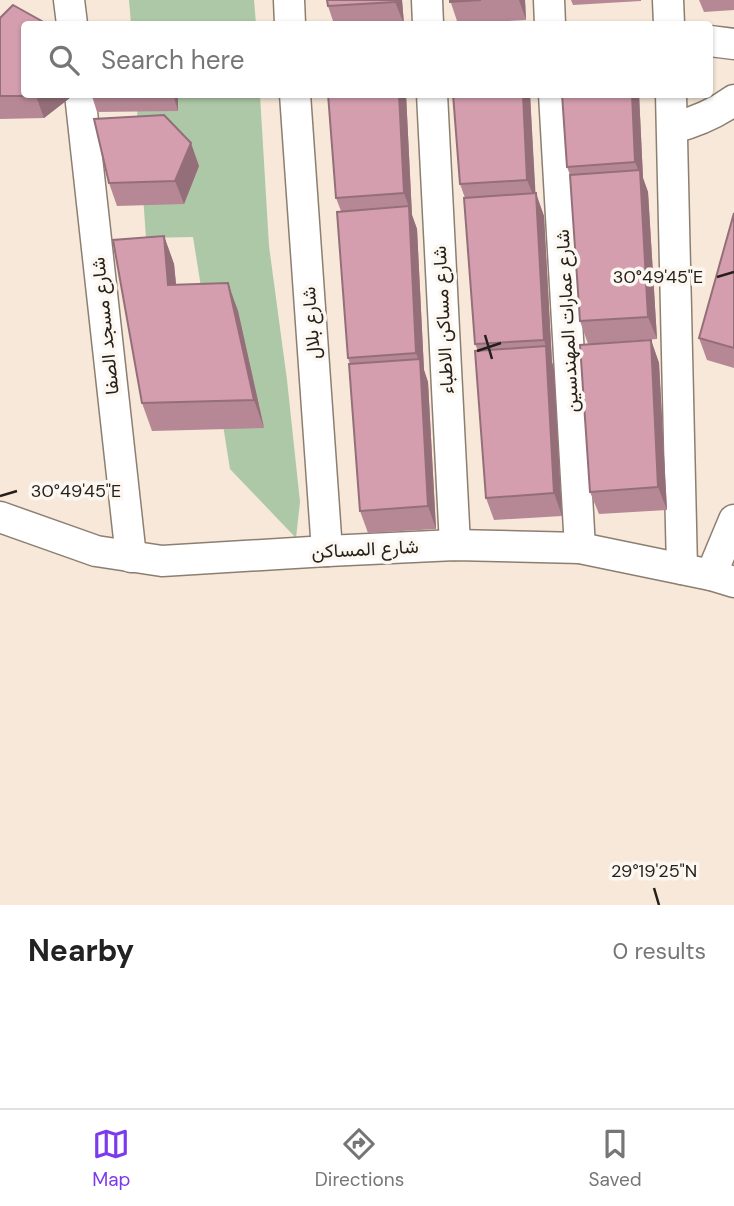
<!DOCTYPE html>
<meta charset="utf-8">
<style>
:root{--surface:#fff;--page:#f6f6f6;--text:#222;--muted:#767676;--line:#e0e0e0;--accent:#7c3aed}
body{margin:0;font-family:"DM Sans",Vazirmatn,sans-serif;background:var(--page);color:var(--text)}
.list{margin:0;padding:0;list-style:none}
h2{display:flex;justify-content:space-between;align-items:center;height:91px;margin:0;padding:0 28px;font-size:30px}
h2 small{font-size:23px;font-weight:400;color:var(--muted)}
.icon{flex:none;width:38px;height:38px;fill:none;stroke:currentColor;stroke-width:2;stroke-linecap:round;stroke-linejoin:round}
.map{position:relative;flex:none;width:734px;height:905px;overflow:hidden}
.search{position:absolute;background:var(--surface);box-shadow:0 2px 5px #0004;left:21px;right:21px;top:21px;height:77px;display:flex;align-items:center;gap:18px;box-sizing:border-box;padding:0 24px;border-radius:7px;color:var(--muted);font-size:26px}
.sheet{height:203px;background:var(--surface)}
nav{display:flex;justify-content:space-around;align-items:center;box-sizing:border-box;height:98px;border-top:2px solid var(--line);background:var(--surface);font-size:19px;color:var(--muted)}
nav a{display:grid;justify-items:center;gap:4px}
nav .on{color:var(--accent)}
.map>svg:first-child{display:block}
</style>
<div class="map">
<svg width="734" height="905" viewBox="0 0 734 905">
<rect width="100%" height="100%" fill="#f7e8d9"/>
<!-- green -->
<g fill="#adc8a7">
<path d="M 129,0 L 254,0 L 256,24 L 131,24 Z"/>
<path d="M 136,95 L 260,95 L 269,246 L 287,380 L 300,502 L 296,538 L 230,469 L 193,237 L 146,238 Z"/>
</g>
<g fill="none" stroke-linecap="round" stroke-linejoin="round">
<defs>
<g id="minor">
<path d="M 69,0 L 72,24"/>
<path d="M 289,0 L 290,24"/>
<path d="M 427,0 L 428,24"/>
<path d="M 549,0 L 550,24"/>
<path d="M 668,0 L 669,24"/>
<path d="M 710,41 L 734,44"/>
<path d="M 80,94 L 131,557"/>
<path d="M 295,94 L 327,551"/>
<path d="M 432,94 L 455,545"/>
<path d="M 554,94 L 580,548"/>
<path d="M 671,94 L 682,569"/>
<path d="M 673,128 C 695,122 715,114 734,100"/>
<path d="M 0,517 L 96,551 L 162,561 L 327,551 L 455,545 L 580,548 L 711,575 L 734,582"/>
<path d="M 711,575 L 734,520"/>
</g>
</defs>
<!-- minor casing -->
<use href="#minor" stroke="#8c7f71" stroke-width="33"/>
<!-- minor -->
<use href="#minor" stroke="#fff" stroke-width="30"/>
</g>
<!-- wall -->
<g fill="#b68896">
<path d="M 327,0 L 402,0 L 404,24 L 334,24 L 328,6 Z"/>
<path d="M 450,0 L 525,0 L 526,20 L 458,24 Z"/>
<path d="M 571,0 L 641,0 L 641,1 L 573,5 Z"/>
<path d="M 699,0 L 734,0 L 734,10 L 704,12 Z"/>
<path d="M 0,18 L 24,94 L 70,94 L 71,97 L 44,118 L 0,119 Z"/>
<path d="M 178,94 L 178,111 L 97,112 L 92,96 Z"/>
<path d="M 406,94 L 412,216 L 417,229 L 424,370 L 428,382 L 436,529 L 368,533 L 360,511 L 350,364 L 348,358 L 341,211 L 336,198 Z"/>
<path d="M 453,94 L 530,94 L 535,193 L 544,216 L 552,362 L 554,369 L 562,516 L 494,520 L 486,498 L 478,351 L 475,344 L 465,198 L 460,184 Z"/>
<path d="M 639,94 L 643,178 L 648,192 L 657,339 L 588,344 L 580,321 L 570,175 L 567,167 Z"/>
<path d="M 199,166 L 184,204 L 117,206 L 109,183 Z"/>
<path d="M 734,213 L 734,368 L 707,360 L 699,338 Z"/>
<path d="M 164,236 L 174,264 L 176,285 L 238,311 L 264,428 L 152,431 L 142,403 Z"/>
<path d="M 651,340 L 659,363 L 667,510 L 599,514 L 590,492 Z"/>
</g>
<!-- shaded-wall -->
<g fill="#946f7a">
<path d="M 395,0 L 402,0 L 404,24 L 395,2 Z"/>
<path d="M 519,0 L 525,0 L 526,20 Z"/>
<path d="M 37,94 L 70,94 L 71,97 L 44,118 L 36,96 Z"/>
<path d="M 173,94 L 178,94 L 178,111 Z"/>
<path d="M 399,94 L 406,94 L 412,216 L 404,193 Z"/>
<path d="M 523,94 L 530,94 L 536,202 L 527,180 Z"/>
<path d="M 632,94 L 639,94 L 643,178 L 648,192 L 657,339 L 648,317 L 641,177 L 635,162 Z"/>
<path d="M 191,143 L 199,166 L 184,204 L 175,181 Z"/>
<path d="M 536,193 L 544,216 L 552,362 L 554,369 L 562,516 L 554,493 L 546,347 L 544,340 Z"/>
<path d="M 409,206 L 417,229 L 424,370 L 428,382 L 436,529 L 428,506 L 420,365 L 416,353 Z"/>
<path d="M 164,236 L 174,264 L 179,314 L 168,285 Z"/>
<path d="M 228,283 L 238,311 L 264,428 L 254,400 Z"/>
<path d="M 651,340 L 659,363 L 667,510 L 658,487 Z"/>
</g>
<!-- building -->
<g fill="#d49eaf" stroke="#946f7a" stroke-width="2">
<path d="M 327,0 L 395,0 L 395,2 L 328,6 Z"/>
<path d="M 450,0 L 481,0 L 450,2 Z"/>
<path d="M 13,5 L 47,24 L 24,24 L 24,94 L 37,94 L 36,96 L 0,96 L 0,18 Z"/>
<path d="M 91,94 L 173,94 L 173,95 L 92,96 Z"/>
<path d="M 328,94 L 399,94 L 404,193 L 336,198 Z"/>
<path d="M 453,94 L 523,94 L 527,180 L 460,184 Z"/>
<path d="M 562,94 L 632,94 L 635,162 L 567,167 Z"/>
<path d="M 164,115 L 191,143 L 175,181 L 109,183 L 94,119 Z"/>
<path d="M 640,170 L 648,317 L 580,321 L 570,175 Z"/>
<path d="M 536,193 L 544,340 L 475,344 L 464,198 Z"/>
<path d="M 409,206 L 416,353 L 348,358 L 337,212 Z"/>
<path d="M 734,213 L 734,348 L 699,338 Z"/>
<path d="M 164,236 L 168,285 L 228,283 L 254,400 L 142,403 L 113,240 Z"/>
<path d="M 651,340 L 658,487 L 590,492 L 580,345 Z"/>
<path d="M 546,346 L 554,493 L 486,498 L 475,351 Z"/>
<path d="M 420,359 L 428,506 L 360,511 L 349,364 Z"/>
</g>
<!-- ticks -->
<path fill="none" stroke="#241f19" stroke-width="2.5" d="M 717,277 L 734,272M 485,335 L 492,359M 477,351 L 501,343M 0,496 L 17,491M 654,888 L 659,905"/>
<g text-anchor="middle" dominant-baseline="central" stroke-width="7" stroke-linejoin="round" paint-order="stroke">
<!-- street labels -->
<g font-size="19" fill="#241f19" stroke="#fdf7f1">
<text transform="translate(443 320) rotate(-93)">شارع مساكن الاطباء</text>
<text transform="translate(567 321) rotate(-93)">شارع عمارات المهندسين</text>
<text transform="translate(311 323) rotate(-94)">شارع بلال</text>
<text transform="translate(105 326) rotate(-96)">شارع مسجد الصفا</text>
<text transform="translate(365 549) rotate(-3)">شارع المساكن</text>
</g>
</g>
<g font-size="18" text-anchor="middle" fill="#241f19" stroke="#fdf7f1" stroke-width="7" stroke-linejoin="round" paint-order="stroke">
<text x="658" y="283">30°49'45"E</text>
<text x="76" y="497">30°49'45"E</text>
<text x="654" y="877">29°19'25"N</text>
</g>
</svg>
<div class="search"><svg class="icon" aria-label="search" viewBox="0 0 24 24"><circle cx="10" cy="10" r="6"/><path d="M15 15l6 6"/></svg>Search here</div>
</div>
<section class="sheet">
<h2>Nearby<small>0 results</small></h2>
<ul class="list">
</ul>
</section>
<nav>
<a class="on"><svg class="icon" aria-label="map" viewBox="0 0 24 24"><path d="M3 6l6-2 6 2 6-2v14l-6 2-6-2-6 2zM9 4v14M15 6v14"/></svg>Map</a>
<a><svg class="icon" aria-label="directions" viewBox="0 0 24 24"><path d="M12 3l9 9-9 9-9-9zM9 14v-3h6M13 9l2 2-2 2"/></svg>Directions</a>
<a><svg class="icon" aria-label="saved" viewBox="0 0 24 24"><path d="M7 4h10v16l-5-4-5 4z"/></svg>Saved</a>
</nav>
